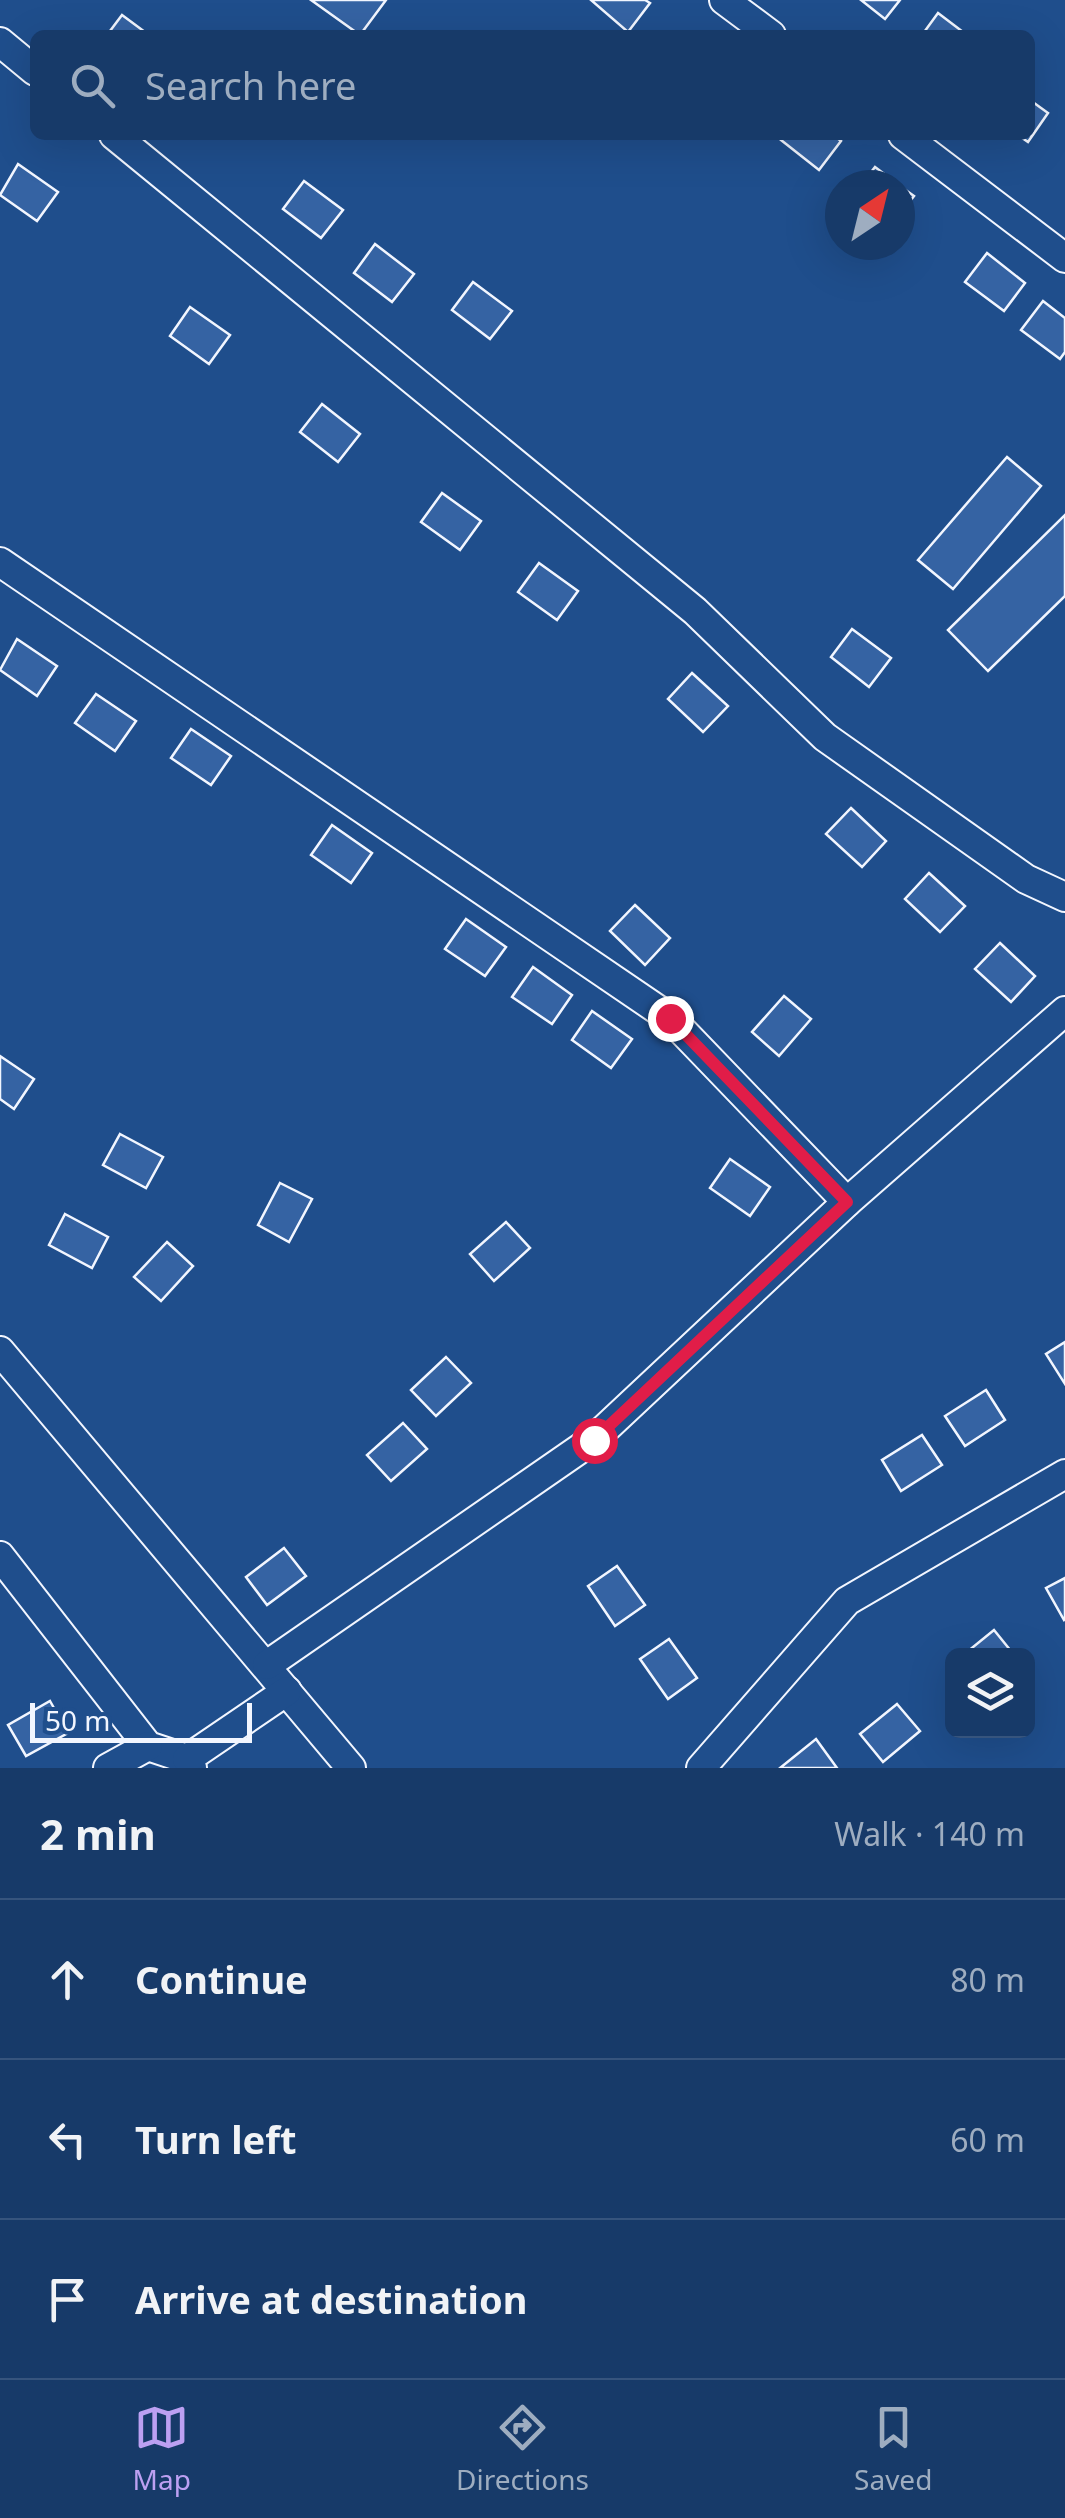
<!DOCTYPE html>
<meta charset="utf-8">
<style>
:root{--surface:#173a69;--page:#244571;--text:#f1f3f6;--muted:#9eadc0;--line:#36547d;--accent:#bca0f2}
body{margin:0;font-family:"Noto Sans",sans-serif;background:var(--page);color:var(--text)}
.controls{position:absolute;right:30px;bottom:30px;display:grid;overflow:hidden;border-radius:15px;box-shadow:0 10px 40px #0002}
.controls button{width:90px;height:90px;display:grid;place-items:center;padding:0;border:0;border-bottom:2px solid var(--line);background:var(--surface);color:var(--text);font:50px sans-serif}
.compass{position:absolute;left:825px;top:170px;width:90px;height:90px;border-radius:50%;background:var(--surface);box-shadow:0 10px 40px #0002;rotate:35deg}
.scale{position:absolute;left:30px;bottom:25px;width:222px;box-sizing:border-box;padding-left:10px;border:5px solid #f2f6ff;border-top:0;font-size:28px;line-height:35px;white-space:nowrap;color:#f2f6ff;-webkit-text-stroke:8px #1f4e8c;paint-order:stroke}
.stop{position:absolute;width:30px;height:30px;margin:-22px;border:8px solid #e11d48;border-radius:50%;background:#fff}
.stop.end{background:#e11d48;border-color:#fff;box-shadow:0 2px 10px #0008}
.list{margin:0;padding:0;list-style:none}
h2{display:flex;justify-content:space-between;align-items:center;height:130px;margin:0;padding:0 40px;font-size:42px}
h2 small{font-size:32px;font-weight:400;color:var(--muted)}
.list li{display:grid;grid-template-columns:65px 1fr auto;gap:30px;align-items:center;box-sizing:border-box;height:160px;padding:0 40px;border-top:2px solid var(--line)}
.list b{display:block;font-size:38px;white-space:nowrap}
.list em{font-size:32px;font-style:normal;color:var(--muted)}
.icon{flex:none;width:55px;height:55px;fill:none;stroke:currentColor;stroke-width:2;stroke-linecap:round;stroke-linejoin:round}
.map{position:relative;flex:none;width:1065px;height:1768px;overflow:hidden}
.search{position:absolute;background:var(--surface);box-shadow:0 10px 40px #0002;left:30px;right:30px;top:30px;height:110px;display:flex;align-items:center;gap:25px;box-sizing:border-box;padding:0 35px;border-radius:15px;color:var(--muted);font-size:38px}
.sheet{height:610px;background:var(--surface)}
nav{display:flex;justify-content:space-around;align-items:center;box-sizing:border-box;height:140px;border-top:2px solid var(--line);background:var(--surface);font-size:28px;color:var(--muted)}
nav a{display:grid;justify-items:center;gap:5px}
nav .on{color:var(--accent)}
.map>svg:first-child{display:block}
</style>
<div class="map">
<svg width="1065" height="1768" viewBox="0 0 1065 1768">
<rect width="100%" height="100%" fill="#1f4e8c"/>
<!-- building -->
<g fill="#3563a3" stroke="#f2f6ff" stroke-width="2.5">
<path d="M 311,0 L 386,0 L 360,35 Z"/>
<path d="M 591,0 L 645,0 L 650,3 L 628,32 Z"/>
<path d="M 861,0 L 900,0 L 885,19 Z"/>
<path d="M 938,13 L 967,35 L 922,35 Z"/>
<path d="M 122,15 L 149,35 L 107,35 Z"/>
<path d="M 1030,100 L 1048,113 L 1028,142 L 1018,135 L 1030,135 Z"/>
<path d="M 785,135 L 833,135 L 841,141 L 819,170 L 781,140 Z"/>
<path d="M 18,164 L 58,192 L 37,221 L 0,195 Z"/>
<path d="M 875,167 L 899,185 L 861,185 Z"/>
<path d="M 304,181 L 343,210 L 321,238 L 283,209 Z"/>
<path d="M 900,186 L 914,196 L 900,214 Z"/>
<path d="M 375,244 L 414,274 L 392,302 L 354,273 Z"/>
<path d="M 987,253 L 1025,283 L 1004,311 L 965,282 Z"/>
<path d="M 473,282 L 512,311 L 490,339 L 452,310 Z"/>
<path d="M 1043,301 L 1065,318 L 1065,352 L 1060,359 L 1021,330 Z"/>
<path d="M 190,307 L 230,335 L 209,364 L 170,336 Z"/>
<path d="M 322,404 L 360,434 L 338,462 L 300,432 Z"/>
<path d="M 1007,457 L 1041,486 L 953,589 L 918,560 Z"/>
<path d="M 442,493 L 481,521 L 460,550 L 421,522 Z"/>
<path d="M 1065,515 L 1065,596 L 988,671 L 948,630 Z"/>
<path d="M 539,563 L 578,591 L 557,620 L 518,592 Z"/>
<path d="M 852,629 L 891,658 L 869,687 L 831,657 Z"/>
<path d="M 17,639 L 57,666 L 37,696 L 0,670 Z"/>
<path d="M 692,673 L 728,706 L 703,732 L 668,699 Z"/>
<path d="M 96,694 L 136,721 L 115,751 L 75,723 Z"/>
<path d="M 191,729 L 231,756 L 211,785 L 171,758 Z"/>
<path d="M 851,808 L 886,841 L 862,867 L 826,834 Z"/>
<path d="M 332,825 L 372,853 L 351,883 L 311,855 Z"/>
<path d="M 929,873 L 965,906 L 940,932 L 905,899 Z"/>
<path d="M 635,905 L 670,938 L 645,965 L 610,931 Z"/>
<path d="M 466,919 L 506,947 L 485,976 L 445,949 Z"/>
<path d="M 1000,943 L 1035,976 L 1011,1002 L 975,969 Z"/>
<path d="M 533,967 L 572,995 L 552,1024 L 512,997 Z"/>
<path d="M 784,996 L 811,1019 L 779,1056 L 752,1032 Z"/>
<path d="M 592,1011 L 632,1039 L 611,1068 L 572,1040 Z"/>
<path d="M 0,1056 L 34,1079 L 14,1109 L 0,1099 Z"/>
<path d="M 120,1134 L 163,1157 L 146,1188 L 103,1165 Z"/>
<path d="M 730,1159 L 770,1187 L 750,1216 L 710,1188 Z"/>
<path d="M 280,1183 L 312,1199 L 289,1242 L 258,1225 Z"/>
<path d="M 65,1214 L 108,1237 L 92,1268 L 49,1245 Z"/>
<path d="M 506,1222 L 530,1248 L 494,1281 L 470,1254 Z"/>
<path d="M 167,1242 L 193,1266 L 161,1301 L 134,1277 Z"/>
<path d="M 1065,1342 L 1065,1384 L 1046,1354 Z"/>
<path d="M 446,1357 L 471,1383 L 436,1416 L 411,1390 Z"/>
<path d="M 986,1390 L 1005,1420 L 965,1446 L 945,1416 Z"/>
<path d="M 403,1423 L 427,1449 L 391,1481 L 367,1455 Z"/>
<path d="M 922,1435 L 942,1465 L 901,1491 L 882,1460 Z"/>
<path d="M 284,1548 L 306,1576 L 267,1605 L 246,1577 Z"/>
<path d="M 617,1566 L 645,1605 L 615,1626 L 588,1586 Z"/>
<path d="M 1065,1578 L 1065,1619 L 1064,1620 L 1046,1588 Z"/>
<path d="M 994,1630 L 1015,1656 L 962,1656 Z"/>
<path d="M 669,1639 L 697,1678 L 668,1699 L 640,1659 Z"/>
<path d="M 50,1701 L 68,1733 L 26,1756 L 8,1725 Z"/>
<path d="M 897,1704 L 920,1731 L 883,1762 L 860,1734 Z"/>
<path d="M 816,1739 L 837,1768 L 780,1768 Z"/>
</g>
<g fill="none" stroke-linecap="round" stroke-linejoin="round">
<defs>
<g id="minor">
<path d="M 724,0 L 771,35"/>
<path d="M 0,42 L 35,71"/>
<path d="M 114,135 L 695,611 L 825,737 L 1026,879 L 1065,897"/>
<path d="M 903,135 L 1065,258"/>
<path d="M 0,562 L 670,1018 L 847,1202"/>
<path d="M 0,1351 L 351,1768"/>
<path d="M 0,1556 L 148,1746 L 187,1759 L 192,1768"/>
<path d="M 267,1665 L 594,1439 L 847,1202 L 1065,1011"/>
<path d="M 187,1759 L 287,1691"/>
<path d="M 108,1768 L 148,1746"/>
<path d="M 701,1768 L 847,1601 L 1065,1474"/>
</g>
</defs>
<!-- minor casing -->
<use href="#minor" stroke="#f2f6ff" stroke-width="32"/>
<!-- minor -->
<use href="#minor" stroke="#1f4e8c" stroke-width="28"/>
</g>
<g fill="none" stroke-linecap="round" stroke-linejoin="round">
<!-- route -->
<path stroke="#e11d48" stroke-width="12" d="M 594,1440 L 847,1202 L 670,1018"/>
</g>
</svg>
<div class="controls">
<button><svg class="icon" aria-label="layers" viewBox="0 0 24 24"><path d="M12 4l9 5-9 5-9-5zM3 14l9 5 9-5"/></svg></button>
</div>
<svg class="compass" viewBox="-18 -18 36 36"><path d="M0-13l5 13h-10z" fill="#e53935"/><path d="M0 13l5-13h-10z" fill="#9eadc0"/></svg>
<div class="scale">50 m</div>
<div class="stop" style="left:594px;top:1440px"></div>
<div class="stop end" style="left:670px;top:1018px"></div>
<div class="search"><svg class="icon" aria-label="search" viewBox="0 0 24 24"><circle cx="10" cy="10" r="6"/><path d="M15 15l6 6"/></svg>Search here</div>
</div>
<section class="sheet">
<h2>2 min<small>Walk · 140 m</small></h2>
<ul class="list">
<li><svg class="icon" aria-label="ahead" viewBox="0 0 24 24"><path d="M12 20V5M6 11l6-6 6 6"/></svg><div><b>Continue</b></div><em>80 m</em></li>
<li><svg class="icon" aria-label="left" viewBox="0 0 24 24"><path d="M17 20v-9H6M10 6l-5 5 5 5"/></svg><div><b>Turn left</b></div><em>60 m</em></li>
<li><svg class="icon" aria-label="arrive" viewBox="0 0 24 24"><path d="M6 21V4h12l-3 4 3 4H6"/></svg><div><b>Arrive at destination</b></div></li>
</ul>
</section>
<nav>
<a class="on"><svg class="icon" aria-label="map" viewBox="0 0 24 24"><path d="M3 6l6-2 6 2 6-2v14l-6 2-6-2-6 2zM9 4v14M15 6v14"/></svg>Map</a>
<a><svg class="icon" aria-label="directions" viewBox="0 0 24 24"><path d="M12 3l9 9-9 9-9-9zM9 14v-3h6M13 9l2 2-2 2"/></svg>Directions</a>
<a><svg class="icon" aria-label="saved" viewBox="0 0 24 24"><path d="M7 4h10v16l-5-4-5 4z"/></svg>Saved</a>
</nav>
